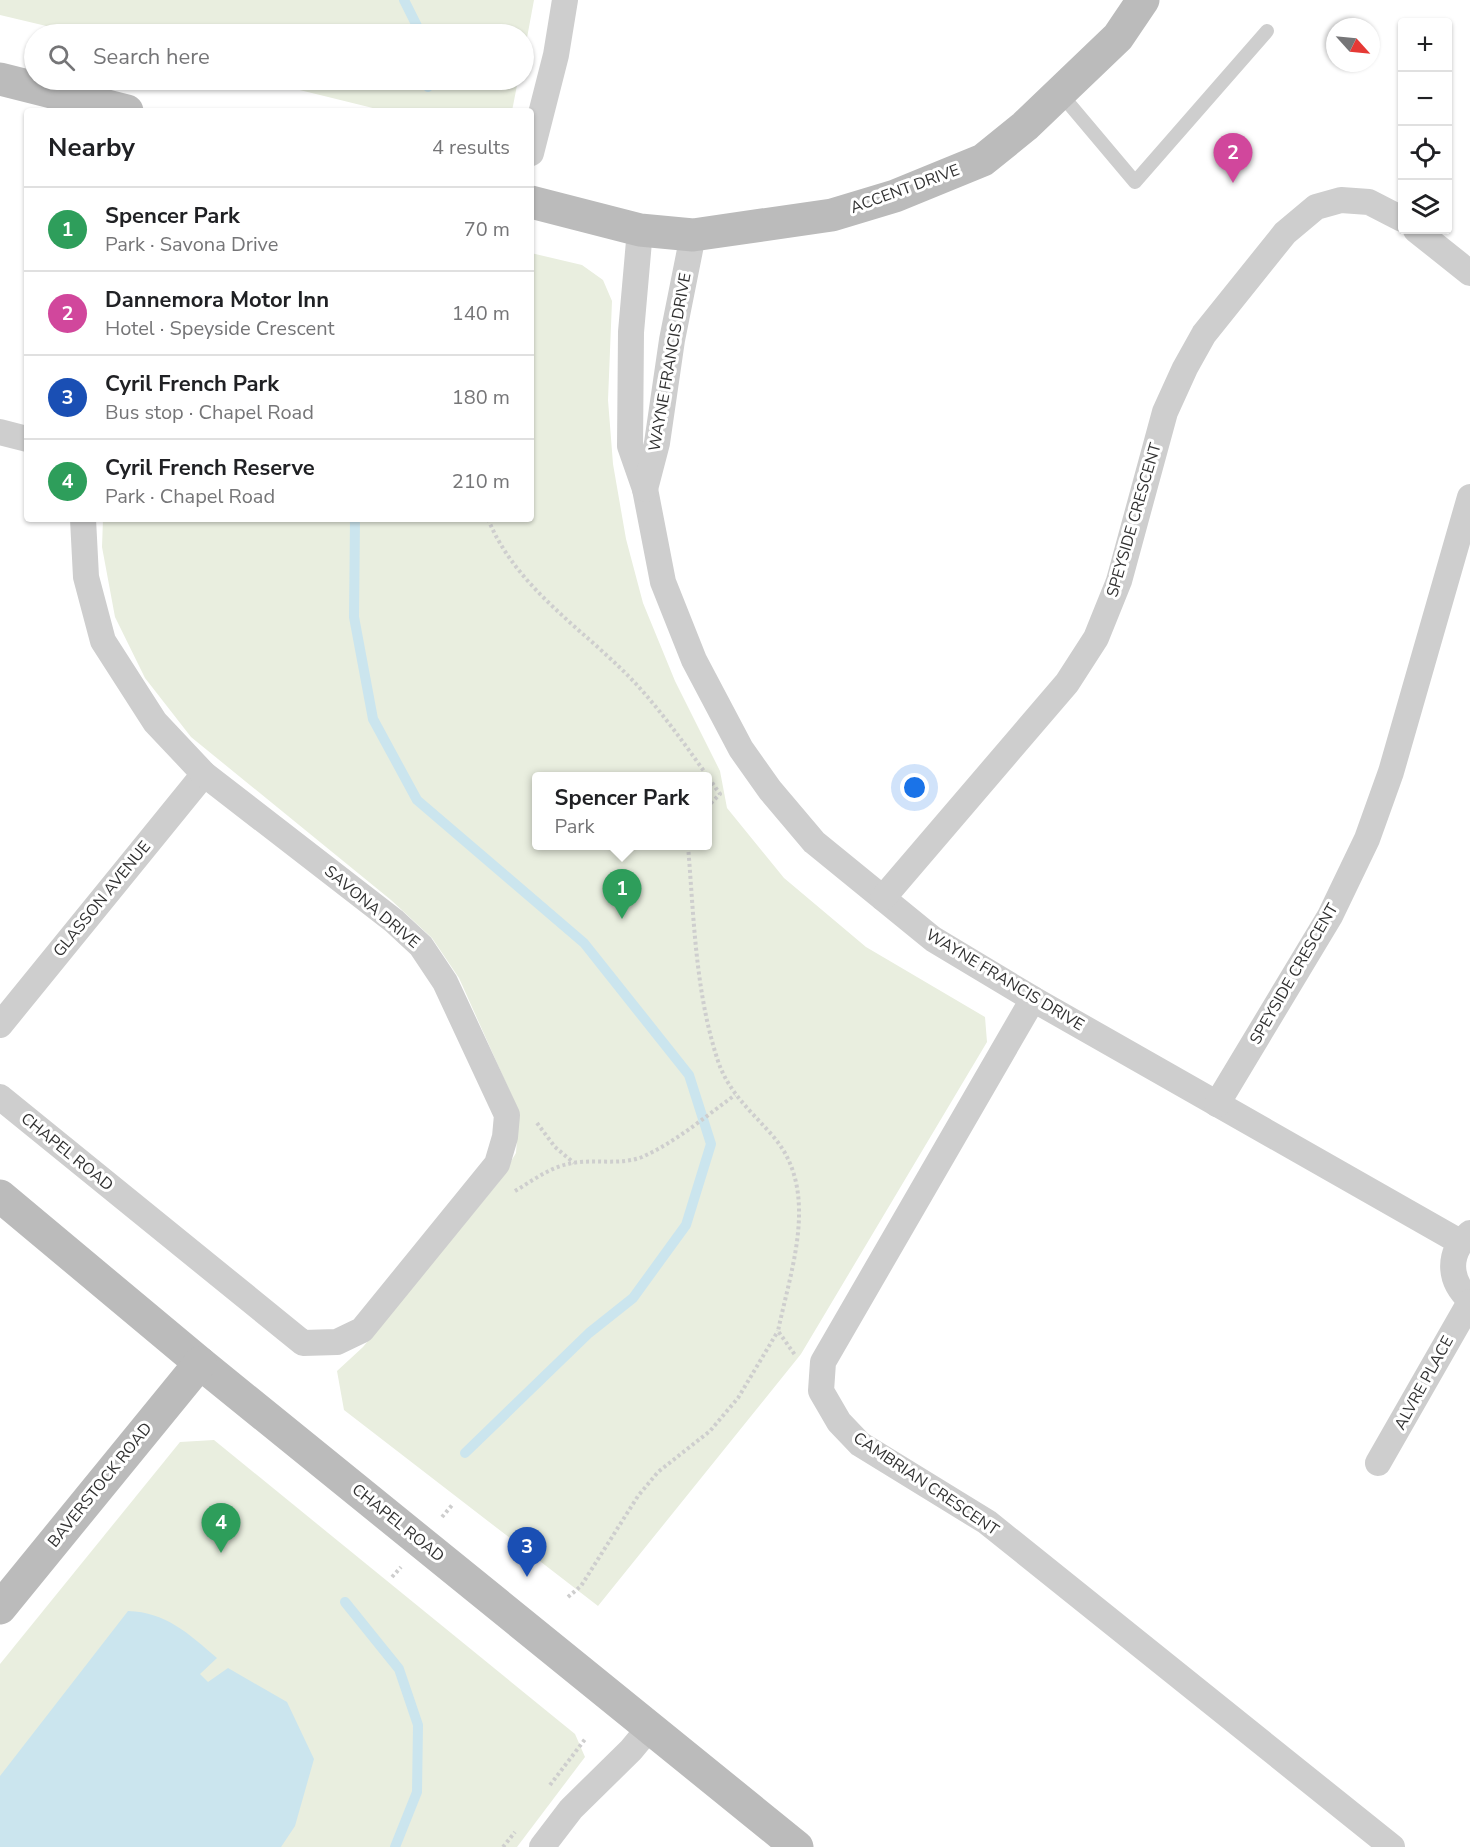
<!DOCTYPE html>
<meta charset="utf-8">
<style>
:root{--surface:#fff;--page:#f6f6f6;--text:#202124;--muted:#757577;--line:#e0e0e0;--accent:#7c3aed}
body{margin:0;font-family:"Nunito Sans",sans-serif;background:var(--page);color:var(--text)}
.controls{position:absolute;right:18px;top:18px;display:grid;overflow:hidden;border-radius:6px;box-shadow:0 2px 4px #0004}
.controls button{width:54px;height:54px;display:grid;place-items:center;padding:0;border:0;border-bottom:2px solid var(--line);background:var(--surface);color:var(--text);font:30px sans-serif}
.compass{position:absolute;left:1326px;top:18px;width:54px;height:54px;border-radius:50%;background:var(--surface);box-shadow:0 2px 4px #0004;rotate:117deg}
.you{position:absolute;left:915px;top:788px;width:21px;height:21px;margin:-15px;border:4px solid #fff;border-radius:50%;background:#1a73e8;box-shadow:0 0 0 9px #1a73e833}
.badge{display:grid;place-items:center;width:39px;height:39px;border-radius:50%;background:var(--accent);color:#fff;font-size:20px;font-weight:700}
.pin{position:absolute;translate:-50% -50px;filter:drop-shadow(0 2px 3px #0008)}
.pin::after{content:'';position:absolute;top:32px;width:21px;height:18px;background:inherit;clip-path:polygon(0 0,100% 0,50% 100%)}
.popup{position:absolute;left:532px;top:772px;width:180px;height:78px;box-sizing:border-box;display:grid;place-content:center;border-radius:6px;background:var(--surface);filter:drop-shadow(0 2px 4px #0005);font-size:20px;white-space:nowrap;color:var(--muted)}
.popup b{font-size:22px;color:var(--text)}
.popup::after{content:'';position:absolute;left:50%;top:100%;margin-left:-12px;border:12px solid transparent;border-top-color:var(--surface)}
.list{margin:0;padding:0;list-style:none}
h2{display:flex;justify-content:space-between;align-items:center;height:78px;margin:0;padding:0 24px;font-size:26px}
h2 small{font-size:20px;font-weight:400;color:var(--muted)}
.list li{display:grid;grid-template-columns:39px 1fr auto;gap:18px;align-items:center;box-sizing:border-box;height:84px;padding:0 24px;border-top:2px solid var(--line)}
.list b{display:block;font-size:22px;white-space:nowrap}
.list p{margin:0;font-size:20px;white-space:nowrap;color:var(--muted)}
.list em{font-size:20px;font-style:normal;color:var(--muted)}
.icon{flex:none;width:33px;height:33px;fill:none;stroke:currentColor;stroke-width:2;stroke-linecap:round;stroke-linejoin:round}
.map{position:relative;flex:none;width:1470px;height:1847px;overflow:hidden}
.search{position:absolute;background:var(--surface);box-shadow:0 2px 4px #0004;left:24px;top:24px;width:510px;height:66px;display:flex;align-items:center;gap:15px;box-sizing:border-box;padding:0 21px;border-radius:33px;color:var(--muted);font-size:22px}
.panel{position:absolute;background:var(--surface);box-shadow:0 2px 4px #0004;left:24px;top:108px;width:510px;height:414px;border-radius:6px}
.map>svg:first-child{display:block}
</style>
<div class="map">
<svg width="1470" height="1847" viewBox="0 0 1470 1847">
<rect width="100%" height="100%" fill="#fff"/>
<!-- green -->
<g fill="#e9eedf" fill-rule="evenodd">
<path d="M 0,0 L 534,0 L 524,54 L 524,34 L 80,34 L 0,15 Z"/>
<path d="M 259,80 L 518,80 L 512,111 L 385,111 Z"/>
<path d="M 531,253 L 582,265 L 603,280 L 612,301 L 608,400 L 613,464 L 626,539 L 643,603 L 675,681 L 720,771 L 727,808 L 784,878 L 866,947 L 985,1017 L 987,1042 L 801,1354 L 598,1606 L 344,1410 L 337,1371 L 363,1347 L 498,1183 L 516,1153 L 519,1112 L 459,978 L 432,938 L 391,900 L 191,737 L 145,678 L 115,617 L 102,547 L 103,519 L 531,519 ZM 536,776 L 708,776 L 708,846 L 536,846 Z"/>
<path d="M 214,1440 L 575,1734 L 585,1757 L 517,1847 L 0,1847 L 0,1664 L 180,1442 Z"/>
</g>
<!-- water -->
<path fill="#cbe5ee" d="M 128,1611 C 166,1612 189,1634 217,1658 L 200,1674 L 208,1682 L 228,1668 L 287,1702 L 314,1759 L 295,1826 L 281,1847 L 0,1847 L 0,1776 Z"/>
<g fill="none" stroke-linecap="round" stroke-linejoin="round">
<!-- stream -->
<g stroke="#cbe5ee" stroke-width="10">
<path d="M 404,0 L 421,34"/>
<path d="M 427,80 L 428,87"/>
<path d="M 355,519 L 354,617 L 373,719 L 417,800 L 584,943 L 689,1075 L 711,1144 L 686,1225 L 633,1298 L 589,1333 L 465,1453"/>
<path d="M 345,1602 L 399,1669 L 418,1725 L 417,1792 L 395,1847"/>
</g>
<!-- path -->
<g stroke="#cecece" stroke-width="4" stroke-dasharray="3 3" stroke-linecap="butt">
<path d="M 488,519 C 517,590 586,630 637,685 C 667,718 694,757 720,794 L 708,806"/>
<path d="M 688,846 C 694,917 695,989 717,1058 C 727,1091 750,1110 772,1135 C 821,1190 791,1268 778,1331 L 795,1355"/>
<path d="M 537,1123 L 555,1147 L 574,1163"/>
<path d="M 515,1191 C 532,1181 549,1168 568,1164 C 592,1158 619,1166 642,1157 C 676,1142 706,1116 735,1095"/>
<path d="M 442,1517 L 453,1504"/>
<path d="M 392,1577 L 401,1567"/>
<path d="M 568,1597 L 581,1586 L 638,1496 L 658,1472 L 710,1431 L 738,1398 L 778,1331"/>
<path d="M 550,1785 L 586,1738"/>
<path d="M 503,1847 L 515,1832"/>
</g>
<!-- lane -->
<path stroke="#cecece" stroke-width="14" d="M 1060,93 L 1135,182 L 1267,31"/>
<!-- street -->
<g stroke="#cecece" stroke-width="26">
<path d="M 531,153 L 556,55 L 565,0"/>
<path d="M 640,230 L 631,332 L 630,446 L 645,489 L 663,582 L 694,660 L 741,749 L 770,790 L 814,842 L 933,939 L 1033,999 L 1460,1242"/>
<path d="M 1416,230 L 1470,273"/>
<path d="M 0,432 L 27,439"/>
<path d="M 645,489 L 657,443 L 672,340 L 693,235"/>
<path d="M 883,898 L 1067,683 L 1096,638 L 1119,581 L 1165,412 L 1185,368 L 1204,334 L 1285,233 L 1316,207 L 1341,200 L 1369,202 L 1402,219"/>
<path d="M 1033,999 L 823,1362 L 821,1391 L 839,1422 L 860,1444 L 987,1522 L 1392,1847"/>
<path d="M 0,1025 L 204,774"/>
<path d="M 0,1097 L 303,1343 L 337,1342 L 362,1330 L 497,1164 L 505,1137 L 507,1115 L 445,982 L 421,946 L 394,921 L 204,774 L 155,722 L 103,641 L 86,577 L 83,519"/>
<path d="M 1217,1104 L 1330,916 L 1367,839 L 1391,772 L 1470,497"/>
<path d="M 1470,1233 C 1447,1253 1448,1280 1470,1300"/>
<path d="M 1378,1463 L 1470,1302"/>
<path d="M 542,1847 L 571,1809 L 631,1750 L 650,1727"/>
</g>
<!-- secondary -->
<g stroke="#bbb" stroke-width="33">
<path d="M 0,79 L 127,111"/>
<path d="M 531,202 L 640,230 L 693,235 L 832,215 L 895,196 L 983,160 L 1025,126 L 1118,37 L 1143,0"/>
<path d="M 0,1196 L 200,1363 L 797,1847"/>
<path d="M 0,1608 L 200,1363"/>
</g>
</g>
<g text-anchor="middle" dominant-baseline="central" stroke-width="6" stroke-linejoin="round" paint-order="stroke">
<!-- street labels -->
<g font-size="16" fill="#313131" stroke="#fff">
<text transform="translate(905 189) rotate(-20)">ACCENT DRIVE</text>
<text transform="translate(670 362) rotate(-80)">WAYNE FRANCIS DRIVE</text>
<text transform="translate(1134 520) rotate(-74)">SPEYSIDE CRESCENT</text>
<text transform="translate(102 899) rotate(-51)">GLASSON AVENUE</text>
<text transform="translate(372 907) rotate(40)">SAVONA DRIVE</text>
<text transform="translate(1294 974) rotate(-60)">SPEYSIDE CRESCENT</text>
<text transform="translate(1005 980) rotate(31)">WAYNE FRANCIS DRIVE</text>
<text transform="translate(67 1152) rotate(39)">CHAPEL ROAD</text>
<text transform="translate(1424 1383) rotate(-61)">ALVRE PLACE</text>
<text transform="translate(926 1484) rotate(34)">CAMBRIAN CRESCENT</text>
<text transform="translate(100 1485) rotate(-51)">BAVERSTOCK ROAD</text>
<text transform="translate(398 1523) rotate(39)">CHAPEL ROAD</text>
</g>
</g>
</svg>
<div class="controls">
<button>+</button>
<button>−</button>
<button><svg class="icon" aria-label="locate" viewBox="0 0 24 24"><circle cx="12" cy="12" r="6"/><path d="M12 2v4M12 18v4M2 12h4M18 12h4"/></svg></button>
<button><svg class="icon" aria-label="layers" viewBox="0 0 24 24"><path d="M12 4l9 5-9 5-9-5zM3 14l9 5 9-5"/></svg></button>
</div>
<svg class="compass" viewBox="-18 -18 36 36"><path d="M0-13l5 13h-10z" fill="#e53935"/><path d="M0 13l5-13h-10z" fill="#757577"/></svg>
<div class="you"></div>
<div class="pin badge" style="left:622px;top:919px;background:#2e9e5b">1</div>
<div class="popup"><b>Spencer Park</b>Park</div>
<div class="pin badge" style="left:1233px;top:183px;background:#d1479c">2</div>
<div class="pin badge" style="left:527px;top:1577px;background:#1a4fb4">3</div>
<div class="pin badge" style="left:221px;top:1553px;background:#2e9e5b">4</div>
<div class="search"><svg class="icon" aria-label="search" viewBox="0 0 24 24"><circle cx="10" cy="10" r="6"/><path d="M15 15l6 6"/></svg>Search here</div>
<section class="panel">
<h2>Nearby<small>4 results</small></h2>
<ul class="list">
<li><span class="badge" style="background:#2e9e5b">1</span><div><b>Spencer Park</b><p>Park · Savona Drive</p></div><em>70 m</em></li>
<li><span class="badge" style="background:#d1479c">2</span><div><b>Dannemora Motor Inn</b><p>Hotel · Speyside Crescent</p></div><em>140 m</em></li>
<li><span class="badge" style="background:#1a4fb4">3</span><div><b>Cyril French Park</b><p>Bus stop · Chapel Road</p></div><em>180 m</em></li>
<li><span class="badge" style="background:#2e9e5b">4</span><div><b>Cyril French Reserve</b><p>Park · Chapel Road</p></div><em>210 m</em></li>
</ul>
</section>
</div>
